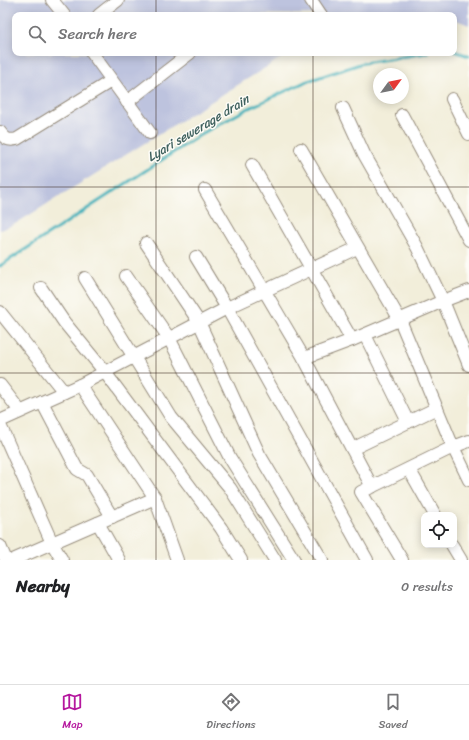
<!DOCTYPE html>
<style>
:root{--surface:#fff;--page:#f2f2f2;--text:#202124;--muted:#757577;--line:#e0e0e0;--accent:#b5179e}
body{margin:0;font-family:Sriracha,sans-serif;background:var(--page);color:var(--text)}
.controls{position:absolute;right:12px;bottom:12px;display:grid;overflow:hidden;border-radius:8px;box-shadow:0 2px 10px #0003}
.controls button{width:36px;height:36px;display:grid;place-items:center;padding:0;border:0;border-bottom:1px solid var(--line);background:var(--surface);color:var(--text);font:20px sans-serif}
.compass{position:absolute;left:373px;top:68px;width:36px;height:36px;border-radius:50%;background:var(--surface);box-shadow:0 2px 10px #0003;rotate:57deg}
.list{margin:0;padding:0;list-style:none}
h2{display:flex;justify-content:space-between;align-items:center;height:52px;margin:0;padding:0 16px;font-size:17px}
h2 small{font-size:13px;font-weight:400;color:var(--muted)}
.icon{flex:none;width:22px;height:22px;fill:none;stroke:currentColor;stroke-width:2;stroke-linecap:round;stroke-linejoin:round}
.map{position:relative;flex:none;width:469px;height:560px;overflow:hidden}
.search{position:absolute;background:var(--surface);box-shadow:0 2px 10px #0003;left:12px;right:12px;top:12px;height:44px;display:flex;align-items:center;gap:10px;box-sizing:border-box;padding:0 14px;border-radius:8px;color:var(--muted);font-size:15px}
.sheet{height:124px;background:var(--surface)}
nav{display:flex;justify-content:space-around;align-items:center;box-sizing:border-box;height:56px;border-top:1px solid var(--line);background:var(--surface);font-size:11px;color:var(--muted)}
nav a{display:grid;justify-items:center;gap:2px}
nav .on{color:var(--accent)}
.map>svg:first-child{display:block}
</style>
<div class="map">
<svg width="469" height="560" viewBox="0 0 469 560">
<rect width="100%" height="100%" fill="#fdfcf7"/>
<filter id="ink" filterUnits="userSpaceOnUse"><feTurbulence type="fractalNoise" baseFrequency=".025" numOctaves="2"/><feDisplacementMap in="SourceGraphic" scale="8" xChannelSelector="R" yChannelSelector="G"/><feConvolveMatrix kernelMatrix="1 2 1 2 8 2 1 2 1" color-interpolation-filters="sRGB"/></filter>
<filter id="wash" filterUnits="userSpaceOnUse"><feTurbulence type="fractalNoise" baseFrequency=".012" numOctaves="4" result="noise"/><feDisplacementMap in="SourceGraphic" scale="16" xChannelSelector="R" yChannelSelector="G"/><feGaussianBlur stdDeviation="0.9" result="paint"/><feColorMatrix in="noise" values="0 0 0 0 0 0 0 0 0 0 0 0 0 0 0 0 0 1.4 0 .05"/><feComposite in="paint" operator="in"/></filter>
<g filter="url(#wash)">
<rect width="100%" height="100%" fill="#f2eeda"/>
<!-- industrial -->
<path fill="#bdc3de" d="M 0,0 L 469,0 L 469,25 L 454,19 L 454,15 L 443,14 L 15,15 L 15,53 L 289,53 L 15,224 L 0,230 Z"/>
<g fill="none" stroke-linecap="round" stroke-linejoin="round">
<!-- stream -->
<g stroke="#44b3bd" stroke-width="3">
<path d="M 454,51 L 469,56"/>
<path d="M 0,266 L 203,133 L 247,109 L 305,82 L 363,63 L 427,53"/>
</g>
</g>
</g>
<g filter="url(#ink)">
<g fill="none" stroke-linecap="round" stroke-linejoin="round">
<defs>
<g id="minor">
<path d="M 52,0 L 64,15"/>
<path d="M 311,0 L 321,15"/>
<path d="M 99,15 L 118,0"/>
<path d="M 92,53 L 150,133"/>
<path d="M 452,99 L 469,134"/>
<path d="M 127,102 L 190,53"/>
<path d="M 343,108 L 364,154 L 417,247 L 443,301 L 469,365"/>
<path d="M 402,115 L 469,240"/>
<path d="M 0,132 C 5,139 8,141 17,139 L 111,81"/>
<path d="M 301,149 L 400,320 L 453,447 L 469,480"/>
<path d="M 252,165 L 352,340"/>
<path d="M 205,190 L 304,358 L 372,487"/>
<path d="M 146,243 L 199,322 L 259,454 L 322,560"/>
<path d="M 196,257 L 227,308 L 367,560"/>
<path d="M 126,276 L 169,338 L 230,458 L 294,560"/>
<path d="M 85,278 L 171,417 L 230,488 L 275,560"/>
<path d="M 41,288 L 64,322 L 104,371 L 221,528 L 241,560"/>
<path d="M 0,312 L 64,392"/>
<path d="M 365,335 L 408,422"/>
<path d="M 304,358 L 352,340 L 443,301 L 469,291"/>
<path d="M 0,385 L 20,411"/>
<path d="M 80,385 L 155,498 L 177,560"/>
<path d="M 42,402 L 77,469 L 87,475 L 112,517"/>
<path d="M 0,421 L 80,385 L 227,308 L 357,248"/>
<path d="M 0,425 L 52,543 L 62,560"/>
<path d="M 352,449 L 437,408"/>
<path d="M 409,469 L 435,515"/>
<path d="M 98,523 L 119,560"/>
<path d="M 452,545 L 461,560"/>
<path d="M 0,546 L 6,560"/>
<path d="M 13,560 L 155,498"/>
<path d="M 402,560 L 361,492 L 453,447 L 469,441"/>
</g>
</defs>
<!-- minor casing -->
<use href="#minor" stroke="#968c7c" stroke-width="14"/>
<!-- minor -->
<use href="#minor" stroke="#fff" stroke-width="12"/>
</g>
</g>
<!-- grid -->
<path fill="none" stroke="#3b2a1e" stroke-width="1" stroke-opacity="0.55" d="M 156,0 L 156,15M 313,0 L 313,15M 156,53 L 156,560M 313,53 L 313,560M 0,187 L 469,187M 0,373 L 469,373"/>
<g text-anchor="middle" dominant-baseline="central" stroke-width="3" stroke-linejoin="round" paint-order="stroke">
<!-- water labels -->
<g font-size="13" font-style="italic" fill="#3f615e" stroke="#fdfcf7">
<text transform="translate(198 128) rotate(-31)">Lyari sewerage drain</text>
</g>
</g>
</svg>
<div class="controls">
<button><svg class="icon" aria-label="locate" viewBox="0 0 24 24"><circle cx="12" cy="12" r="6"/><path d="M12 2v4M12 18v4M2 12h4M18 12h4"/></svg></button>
</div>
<svg class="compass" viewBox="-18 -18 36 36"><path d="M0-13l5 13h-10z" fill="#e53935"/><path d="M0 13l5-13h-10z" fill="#757577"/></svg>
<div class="search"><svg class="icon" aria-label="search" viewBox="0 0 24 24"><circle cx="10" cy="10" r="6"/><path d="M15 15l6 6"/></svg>Search here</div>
</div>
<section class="sheet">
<h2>Nearby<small>0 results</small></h2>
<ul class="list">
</ul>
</section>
<nav>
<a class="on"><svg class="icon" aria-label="map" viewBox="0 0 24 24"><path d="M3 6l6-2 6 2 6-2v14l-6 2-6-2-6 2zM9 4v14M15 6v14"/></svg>Map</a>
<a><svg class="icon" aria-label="directions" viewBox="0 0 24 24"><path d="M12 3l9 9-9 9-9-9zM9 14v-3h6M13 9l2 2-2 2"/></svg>Directions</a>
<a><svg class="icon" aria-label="saved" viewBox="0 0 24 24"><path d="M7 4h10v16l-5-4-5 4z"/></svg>Saved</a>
</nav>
